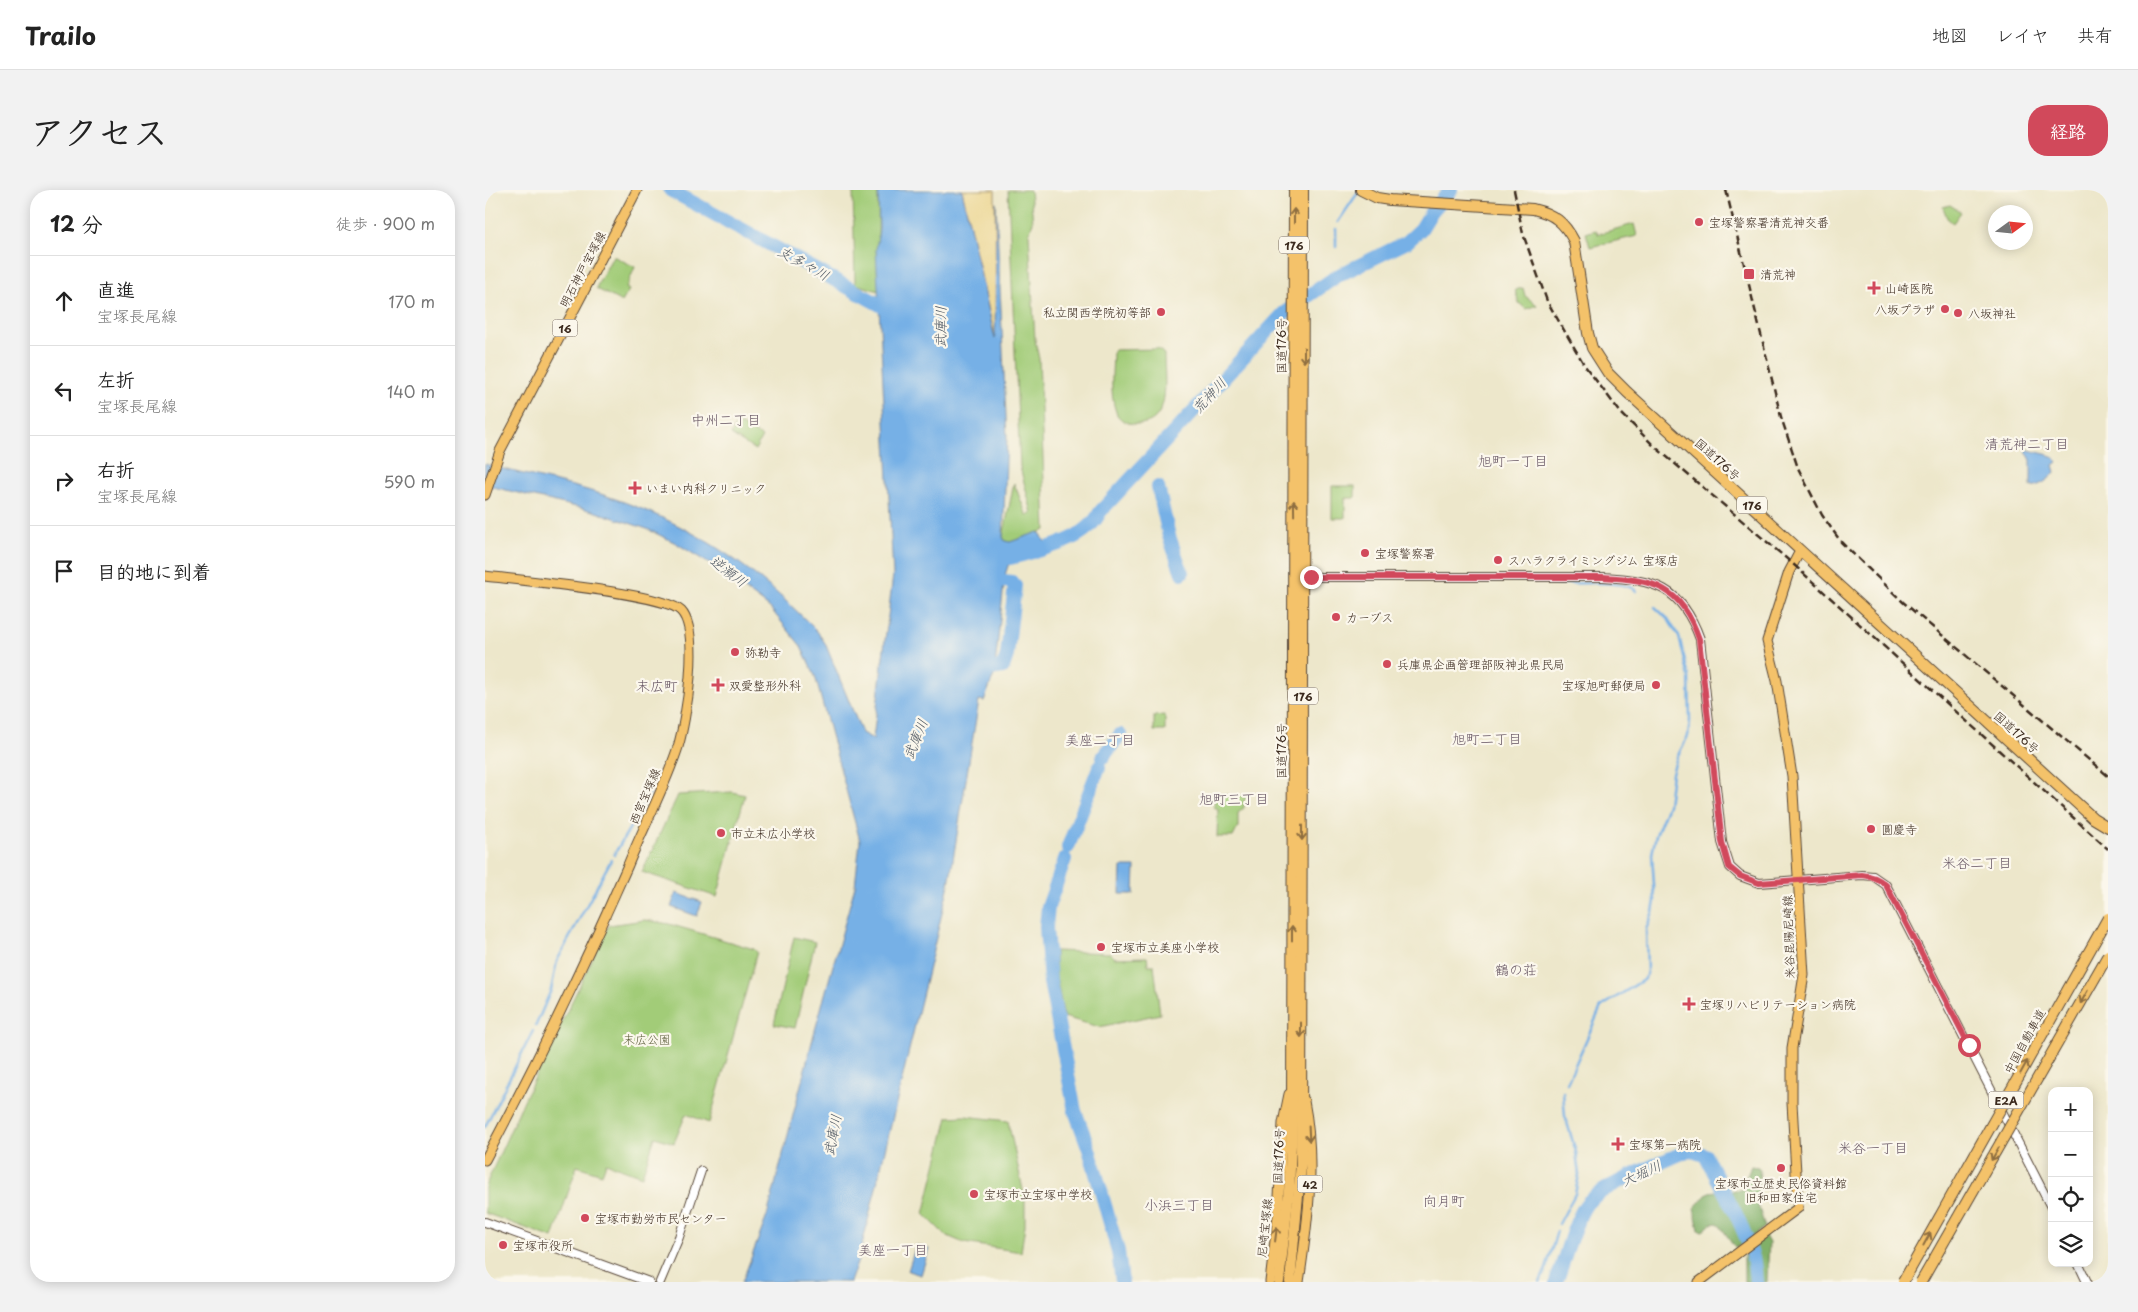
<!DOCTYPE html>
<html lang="ja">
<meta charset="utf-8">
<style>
:root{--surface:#fff;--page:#f2f2f2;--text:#222;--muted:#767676;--line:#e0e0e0;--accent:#d1495b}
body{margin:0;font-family:"Playpen Sans","Klee One",sans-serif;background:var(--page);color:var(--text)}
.controls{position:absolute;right:15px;bottom:15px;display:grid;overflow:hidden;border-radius:10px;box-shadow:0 2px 12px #0003}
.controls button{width:45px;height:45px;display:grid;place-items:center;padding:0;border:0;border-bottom:1px solid var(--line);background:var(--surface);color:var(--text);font:25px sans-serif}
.compass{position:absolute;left:1503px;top:15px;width:45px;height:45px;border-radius:50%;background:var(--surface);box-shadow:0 2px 12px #0003;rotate:75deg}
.stop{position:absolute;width:15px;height:15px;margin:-11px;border:4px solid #d1495b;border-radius:50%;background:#fff}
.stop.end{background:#d1495b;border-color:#fff;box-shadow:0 1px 5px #0008}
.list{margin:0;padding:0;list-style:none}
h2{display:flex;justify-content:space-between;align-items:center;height:65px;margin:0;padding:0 20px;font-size:21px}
h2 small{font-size:16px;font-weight:400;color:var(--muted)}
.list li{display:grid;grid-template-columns:32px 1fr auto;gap:15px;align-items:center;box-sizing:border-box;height:90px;padding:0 20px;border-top:1px solid var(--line)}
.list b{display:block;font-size:19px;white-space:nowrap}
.list p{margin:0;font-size:16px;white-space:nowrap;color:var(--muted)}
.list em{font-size:16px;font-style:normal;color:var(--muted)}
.icon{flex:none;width:28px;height:28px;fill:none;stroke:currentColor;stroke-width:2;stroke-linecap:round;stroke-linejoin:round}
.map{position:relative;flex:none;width:1623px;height:1092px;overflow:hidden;border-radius:20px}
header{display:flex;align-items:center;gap:30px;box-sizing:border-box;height:70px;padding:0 25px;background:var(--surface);border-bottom:1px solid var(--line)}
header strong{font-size:24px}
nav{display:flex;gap:28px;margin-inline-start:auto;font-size:18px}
.intro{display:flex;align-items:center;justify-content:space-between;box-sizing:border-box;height:120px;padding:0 30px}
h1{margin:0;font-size:35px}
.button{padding:12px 22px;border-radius:20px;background:var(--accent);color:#fff;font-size:18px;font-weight:700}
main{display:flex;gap:30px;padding:0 30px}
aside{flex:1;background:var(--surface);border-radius:20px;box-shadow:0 2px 12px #0003}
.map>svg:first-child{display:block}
</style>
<header>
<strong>Trailo</strong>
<nav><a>地図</a><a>レイヤ</a><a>共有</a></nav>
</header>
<div class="intro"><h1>アクセス</h1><a class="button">経路</a></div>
<main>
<aside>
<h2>12 分<small>徒歩 · 900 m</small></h2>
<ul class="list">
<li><svg class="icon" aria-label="ahead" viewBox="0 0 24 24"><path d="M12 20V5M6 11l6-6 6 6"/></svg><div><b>直進</b><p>宝塚長尾線</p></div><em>170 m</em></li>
<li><svg class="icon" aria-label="left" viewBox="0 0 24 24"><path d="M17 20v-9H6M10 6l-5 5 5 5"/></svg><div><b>左折</b><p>宝塚長尾線</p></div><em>140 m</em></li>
<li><svg class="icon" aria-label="right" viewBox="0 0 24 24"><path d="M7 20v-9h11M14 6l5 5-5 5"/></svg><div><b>右折</b><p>宝塚長尾線</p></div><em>590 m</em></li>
<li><svg class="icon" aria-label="arrive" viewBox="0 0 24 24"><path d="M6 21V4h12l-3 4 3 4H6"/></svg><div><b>目的地に到着</b></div></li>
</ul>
</aside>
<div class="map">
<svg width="1623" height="1092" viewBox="0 0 1623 1092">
<rect width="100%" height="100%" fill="#fbf7ec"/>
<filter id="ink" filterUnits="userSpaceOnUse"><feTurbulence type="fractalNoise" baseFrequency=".02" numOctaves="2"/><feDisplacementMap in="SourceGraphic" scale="10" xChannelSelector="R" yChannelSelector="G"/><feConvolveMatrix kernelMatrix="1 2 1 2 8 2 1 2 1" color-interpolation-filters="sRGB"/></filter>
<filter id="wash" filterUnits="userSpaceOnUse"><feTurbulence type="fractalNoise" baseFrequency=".0096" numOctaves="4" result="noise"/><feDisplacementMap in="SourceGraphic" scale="20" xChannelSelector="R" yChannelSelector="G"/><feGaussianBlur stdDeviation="1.12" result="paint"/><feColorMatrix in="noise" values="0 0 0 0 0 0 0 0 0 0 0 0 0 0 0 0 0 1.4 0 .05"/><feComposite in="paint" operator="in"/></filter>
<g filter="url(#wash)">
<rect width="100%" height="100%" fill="#ede7cb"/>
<!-- green -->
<g fill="#a2cc78" stroke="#6e7b4b">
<path d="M 368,0 L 393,0 C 394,34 392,67 394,101 L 370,94 Z"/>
<path d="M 523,0 L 545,0 L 548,32 L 544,44 L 550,150 L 554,169 L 561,340 L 525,352 L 520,351 L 518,347 L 529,293 L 542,326 L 547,323 L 535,277 Z"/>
<path d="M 1465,15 L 1476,22 L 1468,33 L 1462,28 L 1458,17 Z"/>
<path d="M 1149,34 L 1152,46 L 1105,57 L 1101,43 L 1111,40 L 1113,44 Z"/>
<path d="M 128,66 L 150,77 L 141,98 L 144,100 L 137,112 L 112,99 L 112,96 Z"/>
<path d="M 1038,98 L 1040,106 L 1052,115 L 1041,119 L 1034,113 L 1030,100 Z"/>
<path d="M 673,159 L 679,164 C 679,189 688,237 649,234 C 641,233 633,229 631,222 C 624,203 628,179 628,160 Z"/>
<path d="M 255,234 L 277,247 L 270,260 L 246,245 L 250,236 Z"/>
<path d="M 847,296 L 870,296 L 870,308 L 860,308 L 860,328 L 847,328 Z"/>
<path d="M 680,525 L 680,541 L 669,541 L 669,526 Z"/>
<path d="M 247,602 L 260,605 L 232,707 L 157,682 L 193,605 Z"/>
<path d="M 730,604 L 763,606 L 759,611 L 759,618 L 753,623 L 753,637 L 748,647 L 732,647 L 733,619 L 729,617 Z"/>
<path d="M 160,730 L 184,734 L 269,759 L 272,762 L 224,933 L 201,924 L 189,953 L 170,947 L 157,986 L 121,973 L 117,984 L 92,976 L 68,1048 L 0,1023 L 0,997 L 8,979 L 40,908 L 124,735 Z"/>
<path d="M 309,747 L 330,752 L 310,838 L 289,834 Z"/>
<path d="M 570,761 L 625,763 L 630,768 L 662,767 L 663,775 L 669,775 L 675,824 L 614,837 L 579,827 L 571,786 Z"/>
<path d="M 480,926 L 523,931 L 540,1009 L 540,1035 L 536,1062 L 479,1053 L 460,1045 L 439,1024 L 463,927 Z"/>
</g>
<!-- forest -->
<g fill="#81b068" stroke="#5e6d43">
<path d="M 1266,976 L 1273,977 L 1275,980 L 1272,1012 L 1280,1037 L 1254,1057 L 1250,1057 L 1233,1033 L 1226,1034 L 1218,1041 L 1214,1040 L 1209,1018 L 1224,1002 L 1232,1001 L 1237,1007 L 1249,1000 L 1256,1000 Z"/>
<path d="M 1280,1046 L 1284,1053 L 1282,1092 L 1259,1092 L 1259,1063 Z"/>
</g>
<!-- sand -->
<path fill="#eeda9e" stroke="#94825e" d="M 477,0 L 510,0 L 511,152 Z"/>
<!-- water -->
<g fill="#76b0e6" stroke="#586d82">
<path d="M 393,0 L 477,0 L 510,149 L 511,12 L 522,247 L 518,347 L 520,351 L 525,352 L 553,342 L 556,344 L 561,354 L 524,373 L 520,385 L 509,485 L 499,511 L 494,510 L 464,694 L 374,1068 L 365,1092 L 257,1092 L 282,1026 L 329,844 L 370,696 L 375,651 L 330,486 L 316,456 L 285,418 L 236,381 L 191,353 L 162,339 L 108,321 L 0,295 L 0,274 C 46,287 94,295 139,312 C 218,341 274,382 332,441 L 340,453 L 377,543 L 388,549 L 408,385 L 391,60 L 394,39 Z"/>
<path d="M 1540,259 L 1568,266 L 1572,272 L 1568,275 L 1570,282 C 1564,290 1556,295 1546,297 L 1546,270 Z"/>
<path d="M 636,677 L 650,677 L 649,704 L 635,704 Z"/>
<path d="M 191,703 L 217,712 L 212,726 L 186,717 Z"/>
<path d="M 431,1055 L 444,1059 L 436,1085 L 423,1081 Z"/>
</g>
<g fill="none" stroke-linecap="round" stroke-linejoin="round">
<!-- stream -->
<g stroke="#76b0e6" stroke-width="2.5">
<path d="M 853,32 L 874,1"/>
<path d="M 851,39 L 851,57"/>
<path d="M 852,84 L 852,86"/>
<path d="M 1067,394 C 1084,394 1140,389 1151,401"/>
<path d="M 129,665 L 165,603"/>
<path d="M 51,835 L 66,800 L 72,771 L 126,670"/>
<path d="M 1082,893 L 1116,817 L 1158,790 L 1162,784 L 1161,739 L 1168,722 L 1170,711 L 1167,664 L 1171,645 L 1183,615 L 1187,583 L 1192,567 L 1203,546 L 1205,531 L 1204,487 L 1194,447 L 1183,429 L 1170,417"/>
<path d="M 0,937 L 48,841"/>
<path d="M 1074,1034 L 1090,1004 L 1094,985 L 1091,962 L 1080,926 L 1078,902"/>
<path d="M 1055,1092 L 1061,1079 L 1072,1041"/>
</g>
<!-- river -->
<g stroke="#76b0e6" stroke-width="14">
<path d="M 185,0 L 410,123"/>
<path d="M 673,297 L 684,346 L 697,383"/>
<path d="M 525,368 C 555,360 601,352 615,322 L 799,123 L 852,86 L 922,52 L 936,39 L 947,21 L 966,0"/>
<path d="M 491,481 L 518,477 L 522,465 L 530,395 L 527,392 L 503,389"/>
<path d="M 618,567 L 635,545"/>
<path d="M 583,657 L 614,577"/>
<path d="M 580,669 L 563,717 L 561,737 L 565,792 L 590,921 L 604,959 L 633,1061 L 637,1092"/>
<path d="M 1071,1092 C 1081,1067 1086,1039 1100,1016 C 1112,997 1181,971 1204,960 L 1220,965 C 1236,997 1257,1030 1267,1065 C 1270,1073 1270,1083 1271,1092"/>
</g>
</g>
</g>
<g filter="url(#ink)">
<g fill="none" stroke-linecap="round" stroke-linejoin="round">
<defs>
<g id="minor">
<path d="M 814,387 L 1118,387 C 1170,390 1196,396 1215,449 L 1237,652 L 1245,677 L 1255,686 L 1274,693 L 1377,685 L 1388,686 L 1401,695 L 1567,1019"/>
<path d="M 0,1032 L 164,1092"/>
<path d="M 1593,1073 L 1602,1092"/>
<path d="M 175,1092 L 194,1047 L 216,981"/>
</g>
<g id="major">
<path d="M 0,305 L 15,261 L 152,0"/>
<path d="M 0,386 C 32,390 179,403 196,421 C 216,442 201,530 193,557 C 180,597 159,636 143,675 C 99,775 51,874 0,970"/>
<path d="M 785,1092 L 793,1025 L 798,933 L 804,904"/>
<path d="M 814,1092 C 823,1032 831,971 819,911"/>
<path d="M 1214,1092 L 1313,1018 L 1307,913 L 1307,858 L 1319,785 L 1307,586 L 1292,491 L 1282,451 L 1304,382 L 1315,361"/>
</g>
<g id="highway">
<path d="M 876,0 L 892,8 L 905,10 L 1048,19 C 1069,24 1079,32 1089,51 L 1103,143 L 1107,158 L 1123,183 L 1142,202 L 1537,563 L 1608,628 L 1623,637"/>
<path d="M 794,1092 L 804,1001 L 807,932 L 809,0"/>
<path d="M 805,1092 L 816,974 L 818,0"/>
</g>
</defs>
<!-- minor casing -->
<use href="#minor" stroke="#564638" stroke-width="10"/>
<!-- major casing -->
<use href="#major" stroke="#564638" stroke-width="11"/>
<!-- highway casing -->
<use href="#highway" stroke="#564638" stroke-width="12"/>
<!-- minor -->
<use href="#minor" stroke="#fff" stroke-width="8"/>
<!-- major -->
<use href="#major" stroke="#f4c26a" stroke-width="9"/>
<!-- highway -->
<use href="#highway" stroke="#f4c26a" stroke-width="10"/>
<!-- rail -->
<g stroke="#3b2a1e" stroke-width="2.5" stroke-dasharray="8 4" stroke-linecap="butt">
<path d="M 1029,0 L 1038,44 L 1062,111 L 1100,176 L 1136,223 L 1168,255 L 1308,374 L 1623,659"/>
<path d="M 1241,0 L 1296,227 L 1313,278 L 1337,325 L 1356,352 L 1418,412 L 1623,586"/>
</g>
<defs>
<g id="highway-bridge">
<path d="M 1418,1092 L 1623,728"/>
<path d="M 1436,1092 L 1623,765"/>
</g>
</defs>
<!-- highway-bridge casing -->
<use href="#highway-bridge" stroke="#564638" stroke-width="12" stroke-linecap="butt"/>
<!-- highway-bridge -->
<use href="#highway-bridge" stroke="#f4c26a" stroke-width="10"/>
</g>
<!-- one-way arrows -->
<defs><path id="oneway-shaft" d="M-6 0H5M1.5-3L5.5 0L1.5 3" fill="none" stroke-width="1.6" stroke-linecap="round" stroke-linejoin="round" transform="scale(1.25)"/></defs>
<g stroke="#8e6e40">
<use href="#oneway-shaft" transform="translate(809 26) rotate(-90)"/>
<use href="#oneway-shaft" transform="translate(819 165) rotate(90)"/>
<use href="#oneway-shaft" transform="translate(809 318) rotate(-91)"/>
<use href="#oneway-shaft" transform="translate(817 643) rotate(90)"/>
<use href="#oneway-shaft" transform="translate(807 743) rotate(-90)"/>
<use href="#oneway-shaft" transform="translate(1599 807) rotate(119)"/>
<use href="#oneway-shaft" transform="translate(816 840) rotate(90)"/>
<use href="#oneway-shaft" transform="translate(1539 877) rotate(-61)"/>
<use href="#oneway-shaft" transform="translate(824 944) rotate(87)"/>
<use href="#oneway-shaft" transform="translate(1510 964) rotate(120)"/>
<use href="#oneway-shaft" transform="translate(791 1044) rotate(-83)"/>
<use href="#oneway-shaft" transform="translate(1442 1049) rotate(-61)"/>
</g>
</g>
<g fill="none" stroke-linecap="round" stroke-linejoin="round" filter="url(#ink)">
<!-- route -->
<path stroke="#d1495b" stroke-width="6" d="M 826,387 L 1118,387 C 1170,390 1196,396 1214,449 L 1237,652 L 1244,677 L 1255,686 L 1274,693 L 1377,685 C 1387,686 1393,688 1401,695 L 1484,855"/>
</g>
<!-- markers -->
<g fill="#d1495b" stroke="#fbf7ec" stroke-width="2">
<circle cx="1214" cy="32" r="5"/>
<rect x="1258" y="78" width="12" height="12" rx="2.5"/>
<path d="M1386.5 90.5h5v5h5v5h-5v5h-5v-5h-5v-5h5z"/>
<circle cx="1460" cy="119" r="5"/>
<circle cx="676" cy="122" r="5"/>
<circle cx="1473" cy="123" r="5"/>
<path d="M147.5 290.5h5v5h5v5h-5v5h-5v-5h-5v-5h5z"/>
<circle cx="880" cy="363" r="5"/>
<circle cx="1013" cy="370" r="5"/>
<circle cx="851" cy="427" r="5"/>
<circle cx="250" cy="462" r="5"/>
<circle cx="902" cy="474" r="5"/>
<path d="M230.5 487.5h5v5h5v5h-5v5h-5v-5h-5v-5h5z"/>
<circle cx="1171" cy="495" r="5"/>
<circle cx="1386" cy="639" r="5"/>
<circle cx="236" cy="643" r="5"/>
<circle cx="616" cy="757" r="5"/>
<path d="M1201.5 806.5h5v5h5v5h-5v5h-5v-5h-5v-5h5z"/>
<path d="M1130.5 946.5h5v5h5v5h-5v5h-5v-5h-5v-5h5z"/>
<circle cx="1296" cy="978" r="5"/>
<circle cx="489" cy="1004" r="5"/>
<circle cx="100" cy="1028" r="5"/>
<circle cx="18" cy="1055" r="5"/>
</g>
<g text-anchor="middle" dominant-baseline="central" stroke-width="4.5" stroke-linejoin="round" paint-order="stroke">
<!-- shield labels -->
<g fill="#fbf7ec" stroke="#75685c" stroke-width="1">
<rect x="794" y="46.5" width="30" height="17" rx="4"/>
<rect x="67.5" y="129.5" width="25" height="17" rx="4"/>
<rect x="1252" y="306.5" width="30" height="17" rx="4"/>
<rect x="803" y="497.5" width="30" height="17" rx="4"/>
<rect x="1503.5" y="901.5" width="35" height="17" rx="4"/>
<rect x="812.5" y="985.5" width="25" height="17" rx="4"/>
</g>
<g font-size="11" font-weight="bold" fill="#3b2a1e">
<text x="809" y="55">176</text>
<text x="80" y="138">16</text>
<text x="1267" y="315">176</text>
<text x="818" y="506">176</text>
<text x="1521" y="910">E2A</text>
<text x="825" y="994">42</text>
</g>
<!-- poi labels -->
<g font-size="12" fill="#3b2a1e" stroke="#fbf7ec" text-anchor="start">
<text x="1224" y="32">宝塚警察署清荒神交番</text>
<text x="1275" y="84">清荒神</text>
<text x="1400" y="98">山崎医院</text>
<text x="1450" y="119" text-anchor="end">八坂プラザ</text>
<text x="666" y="122" text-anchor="end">私立関西学院初等部</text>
<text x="1483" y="123">八坂神社</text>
<text x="161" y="298">いまい内科クリニック</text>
<text x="890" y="363">宝塚警察署</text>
<text x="1023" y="370">スハラクライミングジム 宝塚店</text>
<text x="861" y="427">カーブス</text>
<text x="260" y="462">弥勒寺</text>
<text x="912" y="474">兵庫県企画管理部阪神北県民局</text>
<text x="244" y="495">双愛整形外科</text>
<text x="1161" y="495" text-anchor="end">宝塚旭町郵便局</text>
<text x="1396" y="639">圓慶寺</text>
<text x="246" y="643">市立末広小学校</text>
<text x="626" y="757">宝塚市立美座小学校</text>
<text x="1215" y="814">宝塚リハビリテーション病院</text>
<text x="1144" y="954">宝塚第一病院</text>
<text x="1296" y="993" text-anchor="middle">宝塚市立歴史民俗資料館<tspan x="1296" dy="14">旧和田家住宅</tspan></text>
<text x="499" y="1004">宝塚市立宝塚中学校</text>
<text x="110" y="1028">宝塚市勤労市民センター</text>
<text x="28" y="1055">宝塚市役所</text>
</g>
<!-- street labels -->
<g font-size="12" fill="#3b2a1e" stroke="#fbf7ec">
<text transform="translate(97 79) rotate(-62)">明石神戸宝塚線</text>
<text transform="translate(796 156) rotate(-90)">国道176号</text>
<text transform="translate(1233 269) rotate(42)">国道176号</text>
<text transform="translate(1532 542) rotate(42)">国道176号</text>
<text transform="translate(796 561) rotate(-90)">国道176号</text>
<text transform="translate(159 606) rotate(-67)">西宮宝塚線</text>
<text transform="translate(1303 747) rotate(-92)">米谷昆陽尼崎線</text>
<text transform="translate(1539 851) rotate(-61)">中国自動車道</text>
<text transform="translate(793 966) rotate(-88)">国道176号</text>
<text transform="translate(779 1038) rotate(-84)">尼崎宝塚線</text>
</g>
<!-- park labels -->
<g font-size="12" fill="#5a5b39" stroke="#fbf7ec">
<text x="162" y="849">末広公園</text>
</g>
<!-- water labels -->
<g font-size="14" font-style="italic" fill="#505964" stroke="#fbf7ec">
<text transform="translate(319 73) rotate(29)">支多々川</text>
<text transform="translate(455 137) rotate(-89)">武庫川</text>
<text transform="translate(724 205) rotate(-48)">荒神川</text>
<text transform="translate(244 381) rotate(37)">逆瀬川</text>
<text transform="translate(430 549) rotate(-68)">武庫川</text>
<text transform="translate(347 945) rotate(-79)">武庫川</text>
<text transform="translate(1156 983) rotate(-25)">大堀川</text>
</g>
<!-- neighbourhood labels -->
<g font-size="14" fill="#6a5966" stroke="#fbf7ec">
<text x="241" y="229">中州二丁目</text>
<text x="1542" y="253">清荒神二丁目</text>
<text x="1028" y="270">旭町一丁目</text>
<text x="172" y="495">末広町</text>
<text x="1002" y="548">旭町二丁目</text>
<text x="615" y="549">美座二丁目</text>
<text x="749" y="608">旭町三丁目</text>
<text x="1492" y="672">米谷二丁目</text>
<text x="1031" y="779">鶴の荘</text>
<text x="1388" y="957">米谷一丁目</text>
<text x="959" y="1010">向月町</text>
<text x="694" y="1014">小浜三丁目</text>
<text x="408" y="1059">美座一丁目</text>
</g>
</g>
</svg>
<div class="controls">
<button>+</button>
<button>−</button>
<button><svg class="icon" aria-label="locate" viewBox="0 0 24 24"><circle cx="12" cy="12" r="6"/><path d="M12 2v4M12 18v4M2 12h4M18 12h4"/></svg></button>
<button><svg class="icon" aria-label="layers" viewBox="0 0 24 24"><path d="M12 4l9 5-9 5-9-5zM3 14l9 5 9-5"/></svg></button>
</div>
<svg class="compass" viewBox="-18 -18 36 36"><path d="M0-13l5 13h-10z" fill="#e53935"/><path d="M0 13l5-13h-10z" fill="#767676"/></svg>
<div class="stop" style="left:1484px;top:855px"></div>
<div class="stop end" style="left:826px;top:387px"></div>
</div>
</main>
